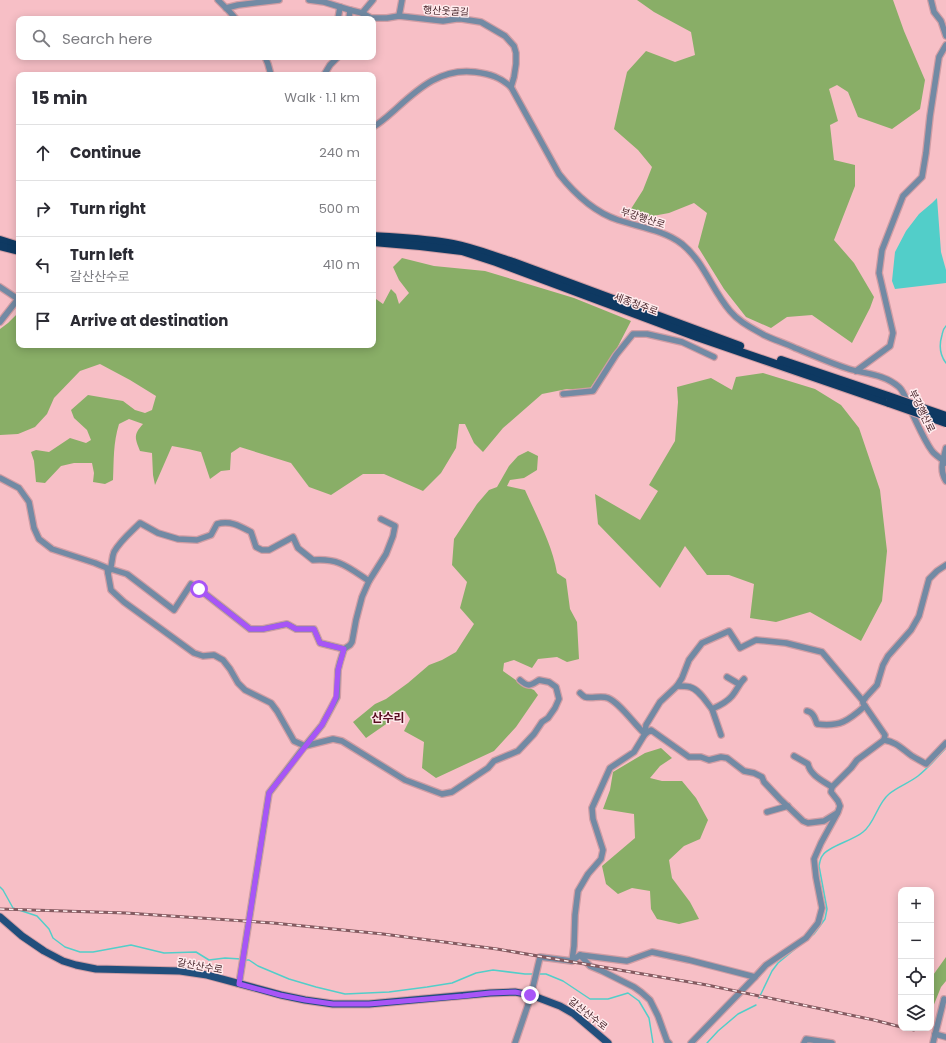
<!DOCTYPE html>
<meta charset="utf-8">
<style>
:root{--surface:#fff;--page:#f7f7f7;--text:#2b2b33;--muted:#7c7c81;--line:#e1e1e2}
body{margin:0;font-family:Poppins,"Noto Sans KR",sans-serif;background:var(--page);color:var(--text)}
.controls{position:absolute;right:12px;bottom:12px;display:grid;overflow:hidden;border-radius:8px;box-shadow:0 2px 10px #0003}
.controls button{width:36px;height:36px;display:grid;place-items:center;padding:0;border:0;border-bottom:1px solid var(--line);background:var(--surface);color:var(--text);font:20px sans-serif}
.stop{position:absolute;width:12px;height:12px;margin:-9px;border:3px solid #a855f7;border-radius:50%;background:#fff}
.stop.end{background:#a855f7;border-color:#fff;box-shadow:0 1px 4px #0008}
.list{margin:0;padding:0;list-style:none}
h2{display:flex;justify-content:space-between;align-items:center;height:52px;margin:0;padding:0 16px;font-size:17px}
h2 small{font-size:13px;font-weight:400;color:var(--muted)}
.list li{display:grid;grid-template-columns:26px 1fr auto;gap:12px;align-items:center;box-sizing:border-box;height:56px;padding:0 16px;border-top:1px solid var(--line)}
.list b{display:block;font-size:15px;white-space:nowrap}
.list p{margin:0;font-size:13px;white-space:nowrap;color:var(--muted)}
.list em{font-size:13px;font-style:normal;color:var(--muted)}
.icon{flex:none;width:22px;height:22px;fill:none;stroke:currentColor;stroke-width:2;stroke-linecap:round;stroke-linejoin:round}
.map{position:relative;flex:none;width:946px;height:1043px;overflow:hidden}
.search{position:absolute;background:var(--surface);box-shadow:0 2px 10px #0003;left:16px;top:16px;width:360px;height:44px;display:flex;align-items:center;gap:10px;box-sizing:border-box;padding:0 14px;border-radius:8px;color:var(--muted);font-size:15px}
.panel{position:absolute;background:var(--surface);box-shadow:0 2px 10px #0003;left:16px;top:72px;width:360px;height:276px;border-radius:8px}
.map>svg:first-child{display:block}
</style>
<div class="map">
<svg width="946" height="1043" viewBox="0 0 946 1043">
<rect width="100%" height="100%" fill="#f7bfc6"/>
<!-- green -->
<g fill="#89ae67">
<path d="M 637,0 L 893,0 L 904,31 L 925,80 L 920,109 L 892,129 L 858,117 L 848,92 L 837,85 L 829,89 L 838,121 L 830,125 L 834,160 L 855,165 L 855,186 L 834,240 L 854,263 L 874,297 L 870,308 L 852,343 L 812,315 L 787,317 L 771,328 L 746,317 L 724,289 L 698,247 L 707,213 L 694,203 L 669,213 L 642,218 L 629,212 L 643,190 L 652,167 L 638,150 L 614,129 L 627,72 L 646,51 L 675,62 L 695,55 L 691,32 L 654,12 Z"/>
<path d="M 402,258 L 434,266 L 485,271 L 574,298 L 631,321 L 616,350 L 589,390 L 567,389 L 542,394 L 503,428 L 483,452 L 474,443 L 465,424 L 459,424 L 456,448 L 441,473 L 423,491 L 384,474 L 363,474 L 331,495 L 309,487 L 291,463 L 240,447 L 231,453 L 230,470 L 221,471 L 210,479 L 201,452 L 188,449 L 172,446 L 155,485 L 153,475 L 152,453 L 140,451 C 135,438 133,435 143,424 L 129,419 L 119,424 C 113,444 114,459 113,480 L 105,484 L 93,482 L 94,473 L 92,463 L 74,463 L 61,466 L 45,483 L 36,482 L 34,461 L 31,452 L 36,450 L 49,452 L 70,438 L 86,443 L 91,440 L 87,430 L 74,418 L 71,410 L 88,395 L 123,401 L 135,410 L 145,413 L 152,410 L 156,396 L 130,380 L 100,364 L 80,371 L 54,398 L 47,414 L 35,427 L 18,434 L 0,435 L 0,329 L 8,323 L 19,312 L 19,345 L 373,345 L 373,293 L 376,299 L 383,304 L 391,289 L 396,294 L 399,304 L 409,293 L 399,280 L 393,267 Z"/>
<path d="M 763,373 L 815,389 L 841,405 L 859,428 L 880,490 L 887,551 L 882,601 L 861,641 L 810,612 L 776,622 L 750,618 L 754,584 L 729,575 L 707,575 L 685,546 L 660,588 L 598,524 L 595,494 L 640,520 L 658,491 L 649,485 L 675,441 L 678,402 L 677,387 L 711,378 L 732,390 L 736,377 Z"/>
<path d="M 528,451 L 538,456 L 537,470 L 524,478 L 510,480 L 507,486 L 525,490 C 537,517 552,544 557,573 L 566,579 L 570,609 L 577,622 L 579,659 L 567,662 L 557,657 L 538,659 L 532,668 L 514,660 L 504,663 L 503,671 L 524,686 L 534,690 L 538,695 L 516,727 L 494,751 L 436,778 L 422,768 L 424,742 L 404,731 L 410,719 L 405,711 L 366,738 L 353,722 L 375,704 L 386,699 L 408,683 L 429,665 L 442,660 L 456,652 L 474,624 L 460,608 L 467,582 L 452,565 L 454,539 L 477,504 L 489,490 L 497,487 L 509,466 L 518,456 Z"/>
<path d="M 661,748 L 672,758 L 660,766 L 650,778 L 662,781 L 682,781 L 696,798 L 708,820 L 700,839 L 684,846 L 669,860 L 672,878 L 690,902 L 699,919 L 679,924 L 657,919 L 651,909 L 650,891 L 632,888 L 618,894 L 606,884 L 602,866 L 635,838 L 634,814 L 603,809 L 610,790 L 613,772 L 645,753 Z"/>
<path d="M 946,957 L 946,981 L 941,987 L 933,1007 L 931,1007 L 931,978 Z"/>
</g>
<!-- water -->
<path fill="#52cec9" d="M 937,198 L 941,252 L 946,270 L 946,283 L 895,289 L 892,281 L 895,252 L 906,231 L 919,214 L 932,203 Z"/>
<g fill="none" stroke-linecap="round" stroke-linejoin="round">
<!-- stream -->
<g stroke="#52cec9" stroke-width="1.5">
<path d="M 946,326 C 943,329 943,331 942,335 C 939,345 939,354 946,363"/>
<path d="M 0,887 L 3,890 L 13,908 L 37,916 L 49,929 L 53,938 L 65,947 L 80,952 L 93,952 L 131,945 L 164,953 L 196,952 L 209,960 L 225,958 L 241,959"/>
<path d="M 809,938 L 814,934 L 825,919 L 827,909 L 819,866 C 820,862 820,858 823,855 C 827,847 854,840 863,832 C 875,823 877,804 889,794 C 897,787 909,783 918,776 C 928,768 937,758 946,748"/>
<path d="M 245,960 L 249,960 L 258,966 L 289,979 L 316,987 L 345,994 L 389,992 L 427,987 L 452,983 L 476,973 L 493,970 L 525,974 L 534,974"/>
<path d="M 538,974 L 546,974 L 563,981 L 590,999 L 608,999 L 628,993 L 639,1001 L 649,1018 L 653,1043"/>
<path d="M 759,998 L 772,971 L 778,963 L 800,945"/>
<path d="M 707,1043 L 718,1031 L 738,1014 L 756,1005"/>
</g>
<defs>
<g id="minor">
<path d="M 218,0 L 229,11 L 236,19"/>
<path d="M 309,0 L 324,2 L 350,10 L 362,13 L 371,18 L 387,18 L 399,16 L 443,21 L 456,19 L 462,19 L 481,22 L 505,36 L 514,46 L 516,53 L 516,64 L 514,77 L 511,87"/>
<path d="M 931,0 L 934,12 L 941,21 L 946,36"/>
<path d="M 226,8 L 238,5 L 279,0"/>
<path d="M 364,14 L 362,13 L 373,0"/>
<path d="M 399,16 L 402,0"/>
<path d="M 338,19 L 340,7"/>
<path d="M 349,19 L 350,10"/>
<path d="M 265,57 L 268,64 L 271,75"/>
<path d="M 324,75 L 330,65 L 338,57"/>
<path d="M 373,127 C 382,122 389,115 397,108 C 420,87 442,68 475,72 C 490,74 500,77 511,87 L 559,174 C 574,193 594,212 618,220 C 639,227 664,230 682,244 C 704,262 712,290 730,311 C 739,322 752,328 764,335 C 774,340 785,343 795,348 C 813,355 830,363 849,369 C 866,374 884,374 899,387 C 904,391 908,404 911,411 C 917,423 924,440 932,451 C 936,456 942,459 946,463"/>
<path d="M 0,287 L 18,299 L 0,322"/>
<path d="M 856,371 L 890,346 L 893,333 L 879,273 L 882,250 L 903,196 L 922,177 L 926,153 L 930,116 L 939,57 L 946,45"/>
<path d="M 563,394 L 593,391 L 616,355 L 633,334 L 647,334 L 682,342 L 714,357"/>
<path d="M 946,448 C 943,460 939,470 946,481"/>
<path d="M 0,478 L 19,488 L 29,502 L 34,528 L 39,539 L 52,549 L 95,563 L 107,568 L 111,590 L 124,602 L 194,653 L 203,656 L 214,655 L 223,660 L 230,669 L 238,683 L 245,690 L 271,703 L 277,711 L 294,741 L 305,746 L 269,793 L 239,984"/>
<path d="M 111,569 L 127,574 L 174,610 L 191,584 L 199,589 L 250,629 L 263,629 L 287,624 L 296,629 L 314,629 L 320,643 L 344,649"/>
<path d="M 108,573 C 113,567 111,559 114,552 C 120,541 131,532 140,523 L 158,533 L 178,539 L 197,540 L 211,535 L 217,524 C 230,520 240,526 251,532 L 256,547 L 262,550 L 269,550 L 293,537 L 298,548 L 313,560 C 339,558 348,567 369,581"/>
<path d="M 727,677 L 739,684"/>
<path d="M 677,686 C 681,686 686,686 690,687 C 700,690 706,702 712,709 C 719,706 727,702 732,696 C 737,690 739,684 744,679"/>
<path d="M 580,693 C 582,695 583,696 585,697 C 592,699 601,695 608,698 C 620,703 634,724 645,734"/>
<path d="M 863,701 L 866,697 L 877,685 L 883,665 L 888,656 L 911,630 L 919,616 L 929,579 L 937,571 L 946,565"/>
<path d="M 712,709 L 721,735"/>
<path d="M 807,711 C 813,712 815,718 817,724 C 840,727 848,721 865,706"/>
<path d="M 884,740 C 897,742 902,749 912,756 C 917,759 921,761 926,764 L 946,743"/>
<path d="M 305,746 L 333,739 L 342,741 L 405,780 L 442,794 L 452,792 L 488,768 L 494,761 L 518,751 L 534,734 L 542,722 L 548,718 L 555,708 L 559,699 L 556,687 L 549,682 L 539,680 C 531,685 529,688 520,680"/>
<path d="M 305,746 L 322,725 L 337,697 L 338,670 L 340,662 L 344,649 L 350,645 L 352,642 L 356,620 L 362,597 L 369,581 L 386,554 L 393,536 L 395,526 L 381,519"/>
<path d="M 794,756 L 808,764 C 810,775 823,781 832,787"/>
<path d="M 767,812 L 788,806"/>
<path d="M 580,955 L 590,966 L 602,971 L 634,987 L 641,992 L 650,1000 L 658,1016 L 667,1041 L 669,1043"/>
<path d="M 572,961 L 580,955 L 627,961 L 652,952 L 689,960 L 755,977 L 766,965 L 806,938 L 818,923 L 822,908 L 816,877 L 814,859 L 821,843 L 838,812 L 840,806 L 838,801 L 831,792 L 832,787 L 851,768 L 857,760 L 884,740 L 885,735 L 863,703 L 863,701 L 822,652 L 786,643 L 756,640 L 740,648 L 729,631 L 702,643 L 689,660 L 682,678 L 677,686 L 660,702 L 646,725 L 645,734"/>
<path d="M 531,995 L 540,957 L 572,961 L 574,946 L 575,915 L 578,891 L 588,874 L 601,859 L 603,850 L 593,819 L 592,808 L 610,768 L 634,752 L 645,734 L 651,730 L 689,757 L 701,757 L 709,760 L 721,757 L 727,758 L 744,771 L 754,773 L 762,777 L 764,782 L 780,799 L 803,821 L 808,823 L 824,821 L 837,813"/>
<path d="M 935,1034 L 946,1037"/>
<path d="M 515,1043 L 531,996"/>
<path d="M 691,1043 L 755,977"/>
<path d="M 804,1043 L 806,1039 L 832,1043"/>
<path d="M 933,1043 L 944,999"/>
</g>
<path id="major" d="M 0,917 L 22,936 L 44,951 L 63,961 L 76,965 L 96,969 L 180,971 L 207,975 L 281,995 L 305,1000 L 333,1004 L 369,1004 L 490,993 L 515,992 L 531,995 L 560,1006 L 574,1014 L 608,1043"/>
<g id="highway">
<path d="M 373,236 C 400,238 427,239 453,244 C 474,248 493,256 513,262 L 740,346"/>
<path d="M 0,240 L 19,246"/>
<path d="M 373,242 L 420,246 L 462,251 L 496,262 L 697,337 L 889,403"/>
<path d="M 0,246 L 19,251"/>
<path d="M 781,360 L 888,396"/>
</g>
</defs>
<!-- minor casing -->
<use href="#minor" stroke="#d09da4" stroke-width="8"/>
<!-- major casing -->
<use href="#major" stroke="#d09da4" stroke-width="9"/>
<!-- highway casing -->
<use href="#highway" stroke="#d09da4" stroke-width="10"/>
<!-- minor -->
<use href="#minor" stroke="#728aa4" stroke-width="5.5"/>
<!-- major -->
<use href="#major" stroke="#214e7c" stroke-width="7"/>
<!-- highway -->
<use href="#highway" stroke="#0e3962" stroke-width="8"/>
<defs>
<g id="rail">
<path d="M 0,909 L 126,913 L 273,923 L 383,934 L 497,949 L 707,985 L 874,1020 L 901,1027"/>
<path d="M 906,1028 L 914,1030"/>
</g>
</defs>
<!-- rail casing -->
<use href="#rail" stroke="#845a60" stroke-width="3"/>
<!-- rail -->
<use href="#rail" stroke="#ffebed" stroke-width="1.5" stroke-dasharray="4.5" stroke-linecap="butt"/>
<defs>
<g id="highway-bridge">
<path d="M 888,396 L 946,416"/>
<path d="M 889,403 L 946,423"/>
</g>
</defs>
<!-- highway-bridge casing -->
<use href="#highway-bridge" stroke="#d09da4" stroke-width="10" stroke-linecap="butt"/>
<!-- highway-bridge -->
<use href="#highway-bridge" stroke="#0e3962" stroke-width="8"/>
</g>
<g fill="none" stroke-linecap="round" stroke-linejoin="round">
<!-- route -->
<path stroke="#a855f7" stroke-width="5" d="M 199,589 L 250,629 L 263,629 L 287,624 L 296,629 L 314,629 L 320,643 L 344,649 L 338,670 L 336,697 L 331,708 L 322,725 L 269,793 L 239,984 L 280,995 L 305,1000 L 333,1004 L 369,1004 L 463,996 L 490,993 L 515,992 L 530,995"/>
</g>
<g text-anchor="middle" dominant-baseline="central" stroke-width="3" stroke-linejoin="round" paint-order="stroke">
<!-- street labels -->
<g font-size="10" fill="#47242a" stroke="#ffebed">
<text transform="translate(446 11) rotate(3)">행산웃골길</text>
<text transform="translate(643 218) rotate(18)">부강행산로</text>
<text transform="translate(636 304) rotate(20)">세종청주로</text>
<text transform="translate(922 411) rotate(64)">부강행산로</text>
<text transform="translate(200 966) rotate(10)">갈산산수로</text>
<text transform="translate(588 1014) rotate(38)">갈산산수로</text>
</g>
<!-- quarter labels -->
<g font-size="12" font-weight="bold" fill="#580d21" stroke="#ffebed">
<text x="388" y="717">산수리</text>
</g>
</g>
</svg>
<div class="controls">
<button>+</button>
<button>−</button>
<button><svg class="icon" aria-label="locate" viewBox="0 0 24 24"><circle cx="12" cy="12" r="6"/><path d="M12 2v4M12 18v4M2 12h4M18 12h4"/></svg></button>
<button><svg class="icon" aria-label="layers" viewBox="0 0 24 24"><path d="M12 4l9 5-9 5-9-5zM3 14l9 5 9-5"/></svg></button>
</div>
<div class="stop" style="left:199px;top:589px"></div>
<div class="stop end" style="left:530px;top:995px"></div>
<div class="search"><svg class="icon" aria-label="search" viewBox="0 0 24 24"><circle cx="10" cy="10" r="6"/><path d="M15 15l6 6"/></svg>Search here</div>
<section class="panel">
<h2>15 min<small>Walk · 1.1 km</small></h2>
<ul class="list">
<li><svg class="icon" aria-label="ahead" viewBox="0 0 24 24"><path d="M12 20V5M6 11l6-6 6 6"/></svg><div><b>Continue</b></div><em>240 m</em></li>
<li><svg class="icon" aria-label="right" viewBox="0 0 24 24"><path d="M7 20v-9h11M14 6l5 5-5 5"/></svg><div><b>Turn right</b></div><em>500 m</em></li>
<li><svg class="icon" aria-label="left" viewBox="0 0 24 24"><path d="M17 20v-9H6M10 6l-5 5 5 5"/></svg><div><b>Turn left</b><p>갈산산수로</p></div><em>410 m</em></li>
<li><svg class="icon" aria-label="arrive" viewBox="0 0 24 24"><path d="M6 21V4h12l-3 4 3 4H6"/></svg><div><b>Arrive at destination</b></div></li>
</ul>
</section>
</div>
